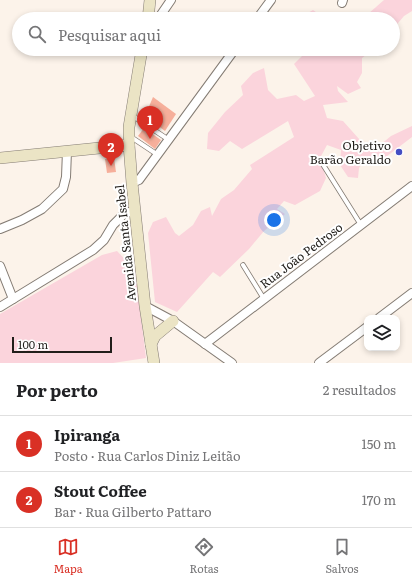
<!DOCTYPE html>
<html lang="pt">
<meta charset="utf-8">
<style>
:root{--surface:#fff;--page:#f2f2f2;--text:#202124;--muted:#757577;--line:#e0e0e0;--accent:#d93025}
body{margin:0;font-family:Literata,serif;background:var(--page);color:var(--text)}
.controls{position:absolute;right:12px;bottom:12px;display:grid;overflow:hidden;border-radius:8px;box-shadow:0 2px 6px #0003}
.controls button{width:36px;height:36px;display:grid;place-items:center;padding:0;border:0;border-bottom:1px solid var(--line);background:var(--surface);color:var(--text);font:20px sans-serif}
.scale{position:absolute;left:12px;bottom:10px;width:100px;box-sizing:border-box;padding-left:4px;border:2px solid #211e1a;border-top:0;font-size:11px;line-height:14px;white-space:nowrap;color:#211e1a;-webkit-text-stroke:3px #fff;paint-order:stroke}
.you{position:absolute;left:274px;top:220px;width:14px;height:14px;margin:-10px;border:3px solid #fff;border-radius:50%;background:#1a73e8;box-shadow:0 0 0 6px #1a73e833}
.badge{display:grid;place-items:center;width:26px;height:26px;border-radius:50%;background:var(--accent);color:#fff;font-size:13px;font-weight:700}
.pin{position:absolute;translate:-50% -33px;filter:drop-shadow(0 1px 2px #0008)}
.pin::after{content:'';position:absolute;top:21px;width:14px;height:12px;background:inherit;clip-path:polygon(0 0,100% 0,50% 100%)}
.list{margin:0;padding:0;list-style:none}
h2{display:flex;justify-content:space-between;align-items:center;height:52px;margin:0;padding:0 16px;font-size:17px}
h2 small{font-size:13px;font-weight:400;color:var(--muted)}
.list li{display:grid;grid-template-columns:26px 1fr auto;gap:12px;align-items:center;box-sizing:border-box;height:56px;padding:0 16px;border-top:1px solid var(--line)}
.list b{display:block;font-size:15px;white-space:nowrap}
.list p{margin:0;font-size:13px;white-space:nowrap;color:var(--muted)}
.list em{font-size:13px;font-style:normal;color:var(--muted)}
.icon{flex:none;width:22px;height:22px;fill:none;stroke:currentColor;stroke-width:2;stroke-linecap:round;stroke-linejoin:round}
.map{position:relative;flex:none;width:412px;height:363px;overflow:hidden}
.search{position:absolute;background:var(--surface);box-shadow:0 2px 6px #0003;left:12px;right:12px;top:12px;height:44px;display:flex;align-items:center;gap:10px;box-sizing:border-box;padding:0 14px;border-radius:22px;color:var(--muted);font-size:15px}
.sheet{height:164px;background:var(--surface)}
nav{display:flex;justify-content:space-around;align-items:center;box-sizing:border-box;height:56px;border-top:1px solid var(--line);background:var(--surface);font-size:11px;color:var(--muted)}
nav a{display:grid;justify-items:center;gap:2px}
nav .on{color:var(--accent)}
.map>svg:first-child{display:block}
</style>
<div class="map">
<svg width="412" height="363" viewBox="0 0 412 363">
<rect width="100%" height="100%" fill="#fcf3ea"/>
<!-- green -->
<g fill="#fbd4dc">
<path d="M 384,0 L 412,0 L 412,11 L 404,16 L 393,29 L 393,19 L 364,19 L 368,14 Z"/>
<path d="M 313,10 L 326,19 L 297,19 Z"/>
<path d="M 299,49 L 374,49 L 362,58 L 362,73 L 357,82 L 361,88 L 348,94 L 337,86 L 338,91 L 348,102 L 323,105 L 327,118 L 343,121 L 368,149 L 380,145 L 391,136 L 412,126 L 412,137 L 378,163 L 365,160 L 359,168 L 358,178 L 348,177 L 340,165 L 341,150 L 327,145 L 320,158 L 326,178 L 320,191 L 295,205 L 284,201 L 277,209 L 285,214 L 264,231 L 249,249 L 220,277 L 213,272 L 177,312 L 155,302 L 148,233 L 153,222 L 166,217 L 175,233 L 179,236 L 193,225 L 201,211 L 210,207 L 212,216 L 221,199 L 234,190 L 252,169 L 250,165 L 294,137 L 288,121 L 242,149 L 230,141 L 219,151 L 207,149 L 208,133 L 225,112 L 243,95 L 241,86 L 253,73 L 264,68 L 268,90 L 277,99 L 296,95 L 304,101 L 315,96 L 294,64 L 304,54 Z"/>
<path d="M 117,251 L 135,270 L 146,358 L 113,363 L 0,363 L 0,314 L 102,255 Z"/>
</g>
<!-- building -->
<g fill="#f6af9b">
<path d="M 153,97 L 176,114 L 165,131 L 145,116 Z"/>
<path d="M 144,128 L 161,140 L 155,149 L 138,136 Z"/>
<path d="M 114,158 L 116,172 L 107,173 L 105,159 Z"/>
</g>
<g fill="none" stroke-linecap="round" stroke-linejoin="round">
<defs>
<g id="service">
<path d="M 133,116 L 169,140"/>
<path d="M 131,137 L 158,155"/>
<path d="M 322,163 L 361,225"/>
<path d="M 243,265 L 264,299"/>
</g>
<g id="minor">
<path d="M 342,3 L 343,0"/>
<path d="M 158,19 L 171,0"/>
<path d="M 257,19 L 271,0"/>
<path d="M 132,183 L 139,180 L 235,49"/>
<path d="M 0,229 L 22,220 L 42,209 L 63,189 L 66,177 L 67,151"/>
<path d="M 0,266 L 13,299"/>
<path d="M 145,306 L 173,321 L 232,363"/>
<path d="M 0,307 L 93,250 L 104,240 L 113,225 L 125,213 L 135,211"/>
<path d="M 379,318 L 412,293"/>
<path d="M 205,344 L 412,186"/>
<path d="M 319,363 L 367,327"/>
</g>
<g id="secondary">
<path d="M 148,19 L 150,0"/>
<path d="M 142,49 L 129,127 L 129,145 L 132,183 L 145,306 L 154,363"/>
<path d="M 0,158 L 129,145"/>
<path d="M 151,344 L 155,336 L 173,321"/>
</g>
</defs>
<!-- service casing -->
<use href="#service" stroke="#847c74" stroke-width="5.5"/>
<!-- minor casing -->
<use href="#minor" stroke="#847c74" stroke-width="10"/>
<!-- secondary casing -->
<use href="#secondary" stroke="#847c74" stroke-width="12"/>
<!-- service -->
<use href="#service" stroke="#fff" stroke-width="4"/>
<!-- minor -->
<use href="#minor" stroke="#fff" stroke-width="8"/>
<!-- secondary -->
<use href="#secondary" stroke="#ebe4c5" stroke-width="11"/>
</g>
<!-- markers -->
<circle fill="#444ec3" stroke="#fff" stroke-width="1.5" cx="399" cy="152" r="4"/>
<g text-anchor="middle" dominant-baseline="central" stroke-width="4" stroke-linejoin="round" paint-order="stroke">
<!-- poi labels -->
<g font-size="12" fill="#211e1a" stroke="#fff" text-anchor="end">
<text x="391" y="145">Objetivo<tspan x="391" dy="14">Barão Geraldo</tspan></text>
</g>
<!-- street labels -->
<g font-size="12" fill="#211e1a" stroke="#fff">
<text transform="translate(125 243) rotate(-96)">Avenida Santa Isabel</text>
<text transform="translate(301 255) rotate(-37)">Rua João Pedroso</text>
</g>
</g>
</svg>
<div class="controls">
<button><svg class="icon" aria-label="layers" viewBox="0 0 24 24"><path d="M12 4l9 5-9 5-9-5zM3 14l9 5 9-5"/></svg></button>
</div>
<div class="scale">100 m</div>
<div class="you"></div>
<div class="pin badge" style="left:150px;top:139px">1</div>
<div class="pin badge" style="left:111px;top:166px">2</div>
<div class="search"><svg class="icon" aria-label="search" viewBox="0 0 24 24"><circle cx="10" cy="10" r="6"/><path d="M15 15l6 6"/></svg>Pesquisar aqui</div>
</div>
<section class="sheet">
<h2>Por perto<small>2 resultados</small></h2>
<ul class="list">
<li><span class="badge">1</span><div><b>Ipiranga</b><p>Posto · Rua Carlos Diniz Leitão</p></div><em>150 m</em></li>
<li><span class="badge">2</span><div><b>Stout Coffee</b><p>Bar · Rua Gilberto Pattaro</p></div><em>170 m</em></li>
</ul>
</section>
<nav>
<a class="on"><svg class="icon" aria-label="map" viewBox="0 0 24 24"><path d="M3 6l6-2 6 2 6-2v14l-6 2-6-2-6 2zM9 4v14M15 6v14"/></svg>Mapa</a>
<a><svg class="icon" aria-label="directions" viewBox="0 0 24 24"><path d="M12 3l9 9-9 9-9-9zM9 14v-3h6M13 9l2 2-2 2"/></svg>Rotas</a>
<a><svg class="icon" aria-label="saved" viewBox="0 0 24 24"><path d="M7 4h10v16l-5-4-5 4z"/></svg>Salvos</a>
</nav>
